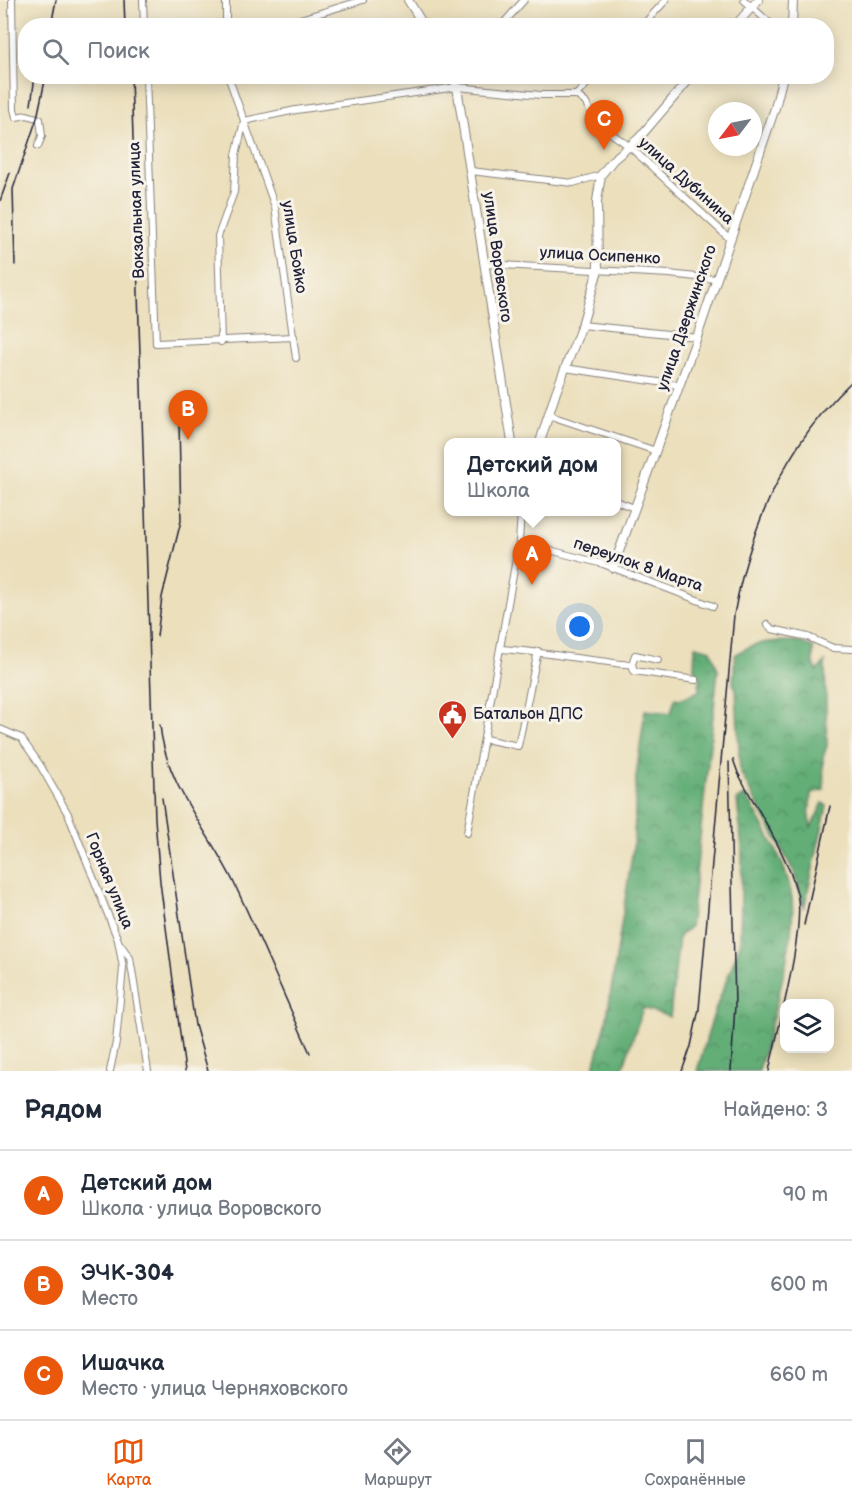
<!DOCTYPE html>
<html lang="ru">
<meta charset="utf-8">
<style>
:root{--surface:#fff;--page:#f6f6f7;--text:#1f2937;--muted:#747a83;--line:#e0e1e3;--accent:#ea580c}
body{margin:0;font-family:"Balsamiq Sans",sans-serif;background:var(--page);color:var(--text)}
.controls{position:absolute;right:18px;bottom:18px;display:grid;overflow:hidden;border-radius:12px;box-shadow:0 3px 15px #0003}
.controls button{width:54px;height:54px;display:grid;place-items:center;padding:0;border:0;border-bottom:2px solid var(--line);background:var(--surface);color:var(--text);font:30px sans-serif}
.compass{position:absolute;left:708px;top:102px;width:54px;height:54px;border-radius:50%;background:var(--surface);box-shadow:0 3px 15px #0003;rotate:238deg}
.you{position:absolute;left:580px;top:627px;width:21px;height:21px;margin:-15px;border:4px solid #fff;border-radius:50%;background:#1a73e8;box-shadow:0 0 0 9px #1a73e833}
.badge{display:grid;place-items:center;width:39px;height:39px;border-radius:50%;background:var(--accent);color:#fff;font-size:20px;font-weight:700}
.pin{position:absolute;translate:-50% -50px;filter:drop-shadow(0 2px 3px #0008)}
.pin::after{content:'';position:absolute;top:32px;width:21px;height:18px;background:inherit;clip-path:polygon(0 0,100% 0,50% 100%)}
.popup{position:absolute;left:444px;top:438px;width:177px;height:78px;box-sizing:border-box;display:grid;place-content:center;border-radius:12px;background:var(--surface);filter:drop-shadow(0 2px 4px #0005);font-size:20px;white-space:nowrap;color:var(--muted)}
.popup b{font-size:22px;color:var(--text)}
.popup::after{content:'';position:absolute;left:50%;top:100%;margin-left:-12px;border:12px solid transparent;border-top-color:var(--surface)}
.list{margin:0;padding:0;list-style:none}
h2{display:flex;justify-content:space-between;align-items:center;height:78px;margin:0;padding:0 24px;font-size:26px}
h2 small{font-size:20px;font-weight:400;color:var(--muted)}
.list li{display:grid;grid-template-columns:39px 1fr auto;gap:18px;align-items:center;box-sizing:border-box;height:90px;padding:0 24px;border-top:2px solid var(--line)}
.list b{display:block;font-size:22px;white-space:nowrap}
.list p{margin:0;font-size:20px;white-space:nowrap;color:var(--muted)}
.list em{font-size:20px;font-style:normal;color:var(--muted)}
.icon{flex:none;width:33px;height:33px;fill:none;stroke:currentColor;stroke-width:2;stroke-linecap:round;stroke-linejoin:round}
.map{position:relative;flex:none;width:852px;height:1071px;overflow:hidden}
.search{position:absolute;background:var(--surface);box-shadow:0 3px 15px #0003;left:18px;right:18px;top:18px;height:66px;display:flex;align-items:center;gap:15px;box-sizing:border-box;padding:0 21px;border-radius:24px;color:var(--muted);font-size:22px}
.sheet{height:348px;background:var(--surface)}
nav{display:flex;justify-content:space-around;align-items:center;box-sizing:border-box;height:84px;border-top:2px solid var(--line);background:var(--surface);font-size:16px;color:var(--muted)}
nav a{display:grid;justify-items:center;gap:3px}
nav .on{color:var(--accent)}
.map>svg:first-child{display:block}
</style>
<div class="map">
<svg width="852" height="1071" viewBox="0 0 852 1071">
<defs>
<pattern id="forest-crowns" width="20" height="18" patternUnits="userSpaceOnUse" patternTransform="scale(1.5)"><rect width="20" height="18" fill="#63ae77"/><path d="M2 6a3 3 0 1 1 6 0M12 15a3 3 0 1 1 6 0" fill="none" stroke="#518d63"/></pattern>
</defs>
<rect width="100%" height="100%" fill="#f7f3e8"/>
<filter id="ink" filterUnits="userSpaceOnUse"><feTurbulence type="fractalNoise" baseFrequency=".0167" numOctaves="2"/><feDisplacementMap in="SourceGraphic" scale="12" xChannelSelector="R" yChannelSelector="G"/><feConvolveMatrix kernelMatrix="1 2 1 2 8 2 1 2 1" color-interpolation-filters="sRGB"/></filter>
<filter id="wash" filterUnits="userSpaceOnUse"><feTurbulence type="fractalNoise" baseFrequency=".008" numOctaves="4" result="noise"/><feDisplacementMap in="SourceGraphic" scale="24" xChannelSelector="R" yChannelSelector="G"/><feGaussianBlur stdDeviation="1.35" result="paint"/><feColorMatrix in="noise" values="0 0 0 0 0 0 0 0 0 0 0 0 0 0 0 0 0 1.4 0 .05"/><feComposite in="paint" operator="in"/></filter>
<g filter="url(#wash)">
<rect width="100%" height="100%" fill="#ebdfbc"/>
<!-- forest -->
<g fill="url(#forest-crowns)" stroke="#426859" stroke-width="1.5">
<path d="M 795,641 L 813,647 L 813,662 L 817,671 L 825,662 L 827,746 L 823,757 L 824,790 L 811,793 L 809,818 L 811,827 L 823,803 L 827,806 L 804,908 L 794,872 L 740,772 L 736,689 L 733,683 L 735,655 C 754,641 773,641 795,641 Z"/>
<path d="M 695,646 L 711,650 L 718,670 L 692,912 L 690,927 L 679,936 L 670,1017 L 643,1008 L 622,1071 L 593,1071 L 606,1023 L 634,842 L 636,777 L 645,710 L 671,713 L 675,698 L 680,699 L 699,691 L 699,674 L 694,669 Z"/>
<path d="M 747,796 C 763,827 784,857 791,892 C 800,933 769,1027 759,1071 L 697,1071 L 714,1013 L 740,945 L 742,849 L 737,799 Z"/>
</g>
</g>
<g filter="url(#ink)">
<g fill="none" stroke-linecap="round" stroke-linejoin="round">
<defs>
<g id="minor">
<path d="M 12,0 L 14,109 L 16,117 L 27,115 L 40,119 L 42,136 L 38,146"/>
<path d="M 143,0 L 144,26"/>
<path d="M 226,0 L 226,26"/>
<path d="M 744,0 L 773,26"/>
<path d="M 277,26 L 363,0"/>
<path d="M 501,26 L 524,0"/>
<path d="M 642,26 L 666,0"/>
<path d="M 146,76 L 156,343 L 294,337"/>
<path d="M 228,76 L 275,207 L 296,358"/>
<path d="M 576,95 L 585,102 L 598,124 L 629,146 L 729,238"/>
<path d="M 471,171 L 573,183 L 601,175"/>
<path d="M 484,264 L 669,274 L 715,279"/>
<path d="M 582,325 L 697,337"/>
<path d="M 221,342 L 218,236 L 234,192 L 236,155 L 244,121 L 296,110 L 457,87 L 541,95 L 576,95 L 595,76"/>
<path d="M 565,368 L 678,385"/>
<path d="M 548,415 L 656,451"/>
<path d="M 616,501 L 634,508"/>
<path d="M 519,542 L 603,564 L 713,606"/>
<path d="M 767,624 L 772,629 L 808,637 L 833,648 L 852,649"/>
<path d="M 500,649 C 534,651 566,657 600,661 C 612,662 620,665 632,664 L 634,671 L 696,680"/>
<path d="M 632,664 L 635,655 L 658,660"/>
<path d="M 0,729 L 21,738 L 40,765 L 68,814 L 118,940 L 123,968 L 116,1042 L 110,1071"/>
<path d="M 485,739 L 518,746 L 538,651"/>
<path d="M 467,833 L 519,542 L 521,512"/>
<path d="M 120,944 L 130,958 L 148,1071"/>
</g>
<g id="tertiary">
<path d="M 408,0 L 424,26"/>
<path d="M 735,26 L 758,0"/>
<path d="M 792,26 L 793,0"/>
<path d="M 453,76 L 457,87 L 512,442"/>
<path d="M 540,442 L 556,392 L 582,325 L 598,270 L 597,201 L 601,175 L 613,160 L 639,138 L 692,76"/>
<path d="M 613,568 L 697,337 L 775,108 L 783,76"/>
</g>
</defs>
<!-- minor casing -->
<use href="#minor" stroke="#86807c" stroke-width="8"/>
<!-- tertiary casing -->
<use href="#tertiary" stroke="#86807c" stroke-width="10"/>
<!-- minor -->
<use href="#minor" stroke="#fff" stroke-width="6"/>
<!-- tertiary -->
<use href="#tertiary" stroke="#fff" stroke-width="8"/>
<!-- rail -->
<g stroke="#22223b" stroke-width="1.5">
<path d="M 124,0 L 125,26"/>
<path d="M 51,26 L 56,0"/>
<path d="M 131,76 L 155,819 L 160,882 L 185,1071"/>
<path d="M 31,105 L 35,76"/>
<path d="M 0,201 L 10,173"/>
<path d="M 15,265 L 13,189 L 37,118 L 46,76"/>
<path d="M 157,636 L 162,597 L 181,521 L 179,421"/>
<path d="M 160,725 C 166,786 207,828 233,881 C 260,937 284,996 310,1053"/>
<path d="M 733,759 L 738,773 C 758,812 786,851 797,893 C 806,929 777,1031 769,1071"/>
<path d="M 729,762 L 735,1005 L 731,1071"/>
<path d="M 162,798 L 195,1025 L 208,1071"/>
<path d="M 804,925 L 830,806"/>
<path d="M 682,1071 L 691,1046 L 699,1009 L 734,615 C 750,526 785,445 852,381"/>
</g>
</g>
</g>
<!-- icons -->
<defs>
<symbol id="civic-pin" viewBox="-11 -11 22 30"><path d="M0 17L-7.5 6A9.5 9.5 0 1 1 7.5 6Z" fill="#c8321e" stroke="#f7f3e8"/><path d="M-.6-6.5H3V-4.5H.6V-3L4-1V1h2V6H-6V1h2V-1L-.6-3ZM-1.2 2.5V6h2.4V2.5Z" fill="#fff"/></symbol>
</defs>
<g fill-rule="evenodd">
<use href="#civic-pin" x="436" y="698" width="33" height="45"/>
</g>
<g text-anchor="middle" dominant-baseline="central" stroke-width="6" stroke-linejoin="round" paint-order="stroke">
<!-- street labels -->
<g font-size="16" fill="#22223b" stroke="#f7f3e8">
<text transform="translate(686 181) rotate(42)">улица Дубинина</text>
<text transform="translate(137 210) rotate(-92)">Вокзальная улица</text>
<text transform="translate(294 247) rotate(81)">улица Бойко</text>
<text transform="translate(600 256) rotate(3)">улица Осипенко</text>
<text transform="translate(497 257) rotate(82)">улица Воровского</text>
<text transform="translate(687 318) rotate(-71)">улица Дзержинского</text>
<text transform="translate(638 565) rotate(19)">переулок 8 Марта</text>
<text transform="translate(109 881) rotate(68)">Горная улица</text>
</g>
<!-- poi labels -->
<g font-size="16" fill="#22223b" stroke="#f7f3e8" text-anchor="start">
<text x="473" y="714">Батальон ДПС</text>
</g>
</g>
</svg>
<div class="controls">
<button><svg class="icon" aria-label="layers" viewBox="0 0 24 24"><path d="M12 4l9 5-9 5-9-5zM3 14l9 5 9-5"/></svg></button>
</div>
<svg class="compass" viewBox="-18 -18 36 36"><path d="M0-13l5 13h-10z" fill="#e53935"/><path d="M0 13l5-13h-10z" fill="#747a83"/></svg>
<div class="you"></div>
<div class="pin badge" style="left:532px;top:585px">A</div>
<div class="popup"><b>Детский дом</b>Школа</div>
<div class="pin badge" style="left:188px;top:440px">B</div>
<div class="pin badge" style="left:604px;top:150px">C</div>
<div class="search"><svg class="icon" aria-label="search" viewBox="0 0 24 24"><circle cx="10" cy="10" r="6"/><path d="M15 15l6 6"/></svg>Поиск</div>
</div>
<section class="sheet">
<h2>Рядом<small>Найдено: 3</small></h2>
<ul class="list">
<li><span class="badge">A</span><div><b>Детский дом</b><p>Школа · улица Воровского</p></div><em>90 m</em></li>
<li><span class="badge">B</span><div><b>ЭЧК-304</b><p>Место</p></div><em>600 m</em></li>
<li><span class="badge">C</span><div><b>Ишачка</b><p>Место · улица Черняховского</p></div><em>660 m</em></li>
</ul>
</section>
<nav>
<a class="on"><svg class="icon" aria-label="map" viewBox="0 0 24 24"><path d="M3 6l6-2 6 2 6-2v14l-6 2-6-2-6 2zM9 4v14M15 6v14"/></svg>Карта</a>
<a><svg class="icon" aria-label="directions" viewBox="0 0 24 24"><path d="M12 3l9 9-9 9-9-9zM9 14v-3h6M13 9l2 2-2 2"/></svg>Маршрут</a>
<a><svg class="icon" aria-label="saved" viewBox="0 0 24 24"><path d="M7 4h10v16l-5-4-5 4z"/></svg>Сохранённые</a>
</nav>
